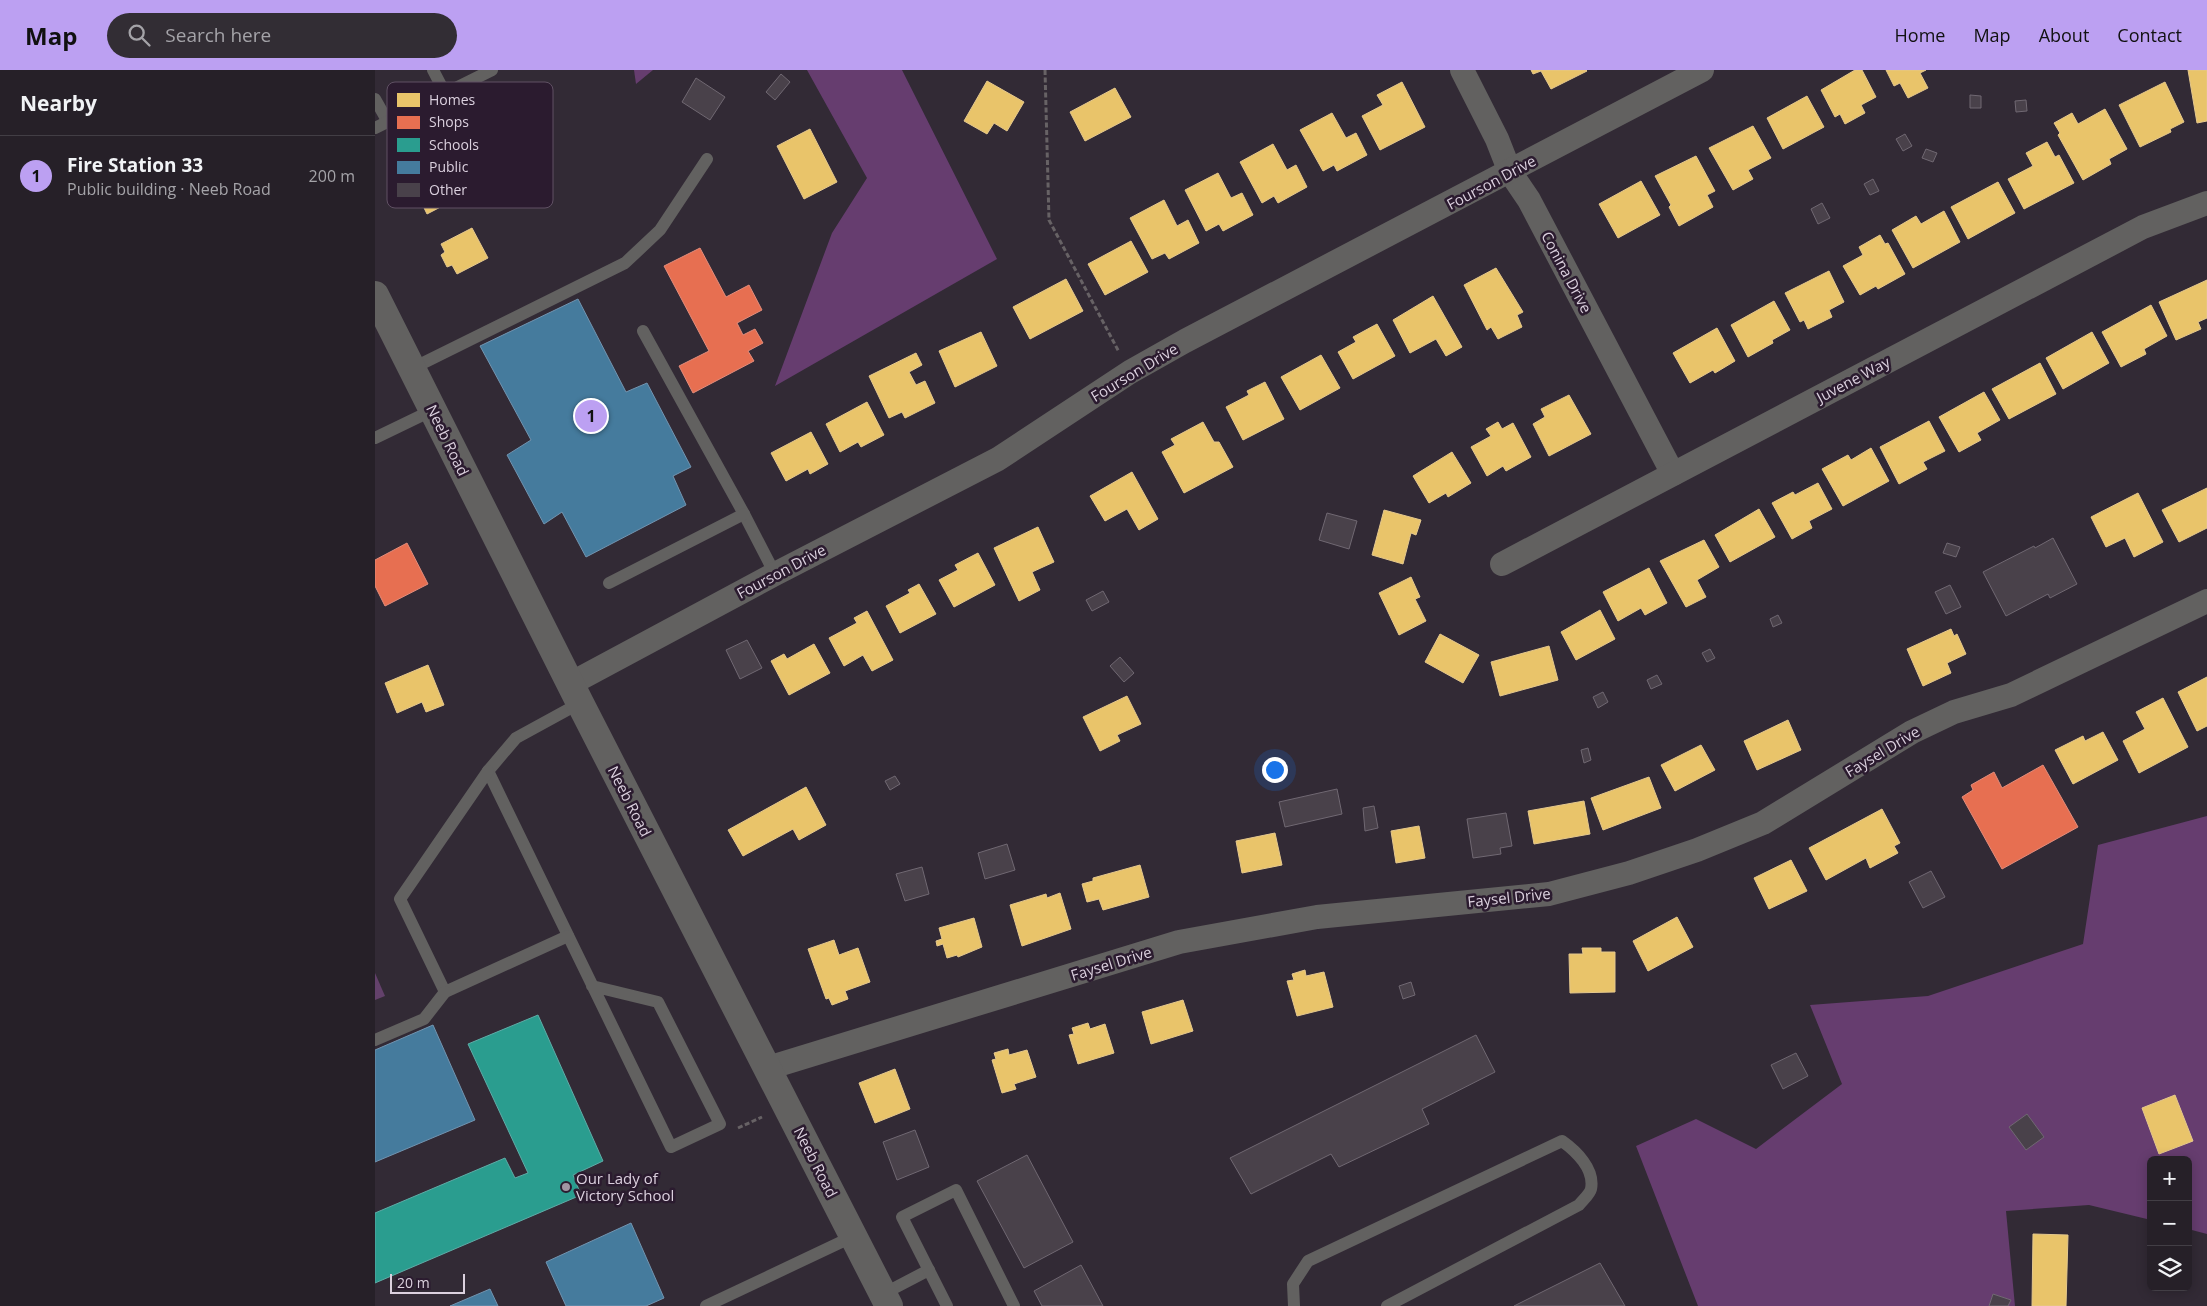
<!DOCTYPE html>
<meta charset="utf-8">
<style>
:root{--surface:#262028;--page:#322d34;--text:#f1f3f6;--muted:#a4a3a8;--line:#423e45;--accent:#bca0f2}
body{margin:0;font-family:"Open Sans",sans-serif;background:var(--page);color:var(--text)}
.controls{position:absolute;right:15px;bottom:15px;display:grid;overflow:hidden;border-radius:8px;box-shadow:0 2px 12px #0003}
.controls button{width:45px;height:45px;display:grid;place-items:center;padding:0;border:0;border-bottom:1px solid var(--line);background:var(--surface);color:var(--text);font:25px sans-serif}
.scale{position:absolute;left:15px;bottom:12px;width:75px;box-sizing:border-box;padding-left:5px;border:2px solid #dbd0de;border-top:0;font-size:14px;line-height:18px;white-space:nowrap;color:#dbd0de;-webkit-text-stroke:4px #2b1b2f;paint-order:stroke}
.you{position:absolute;left:899px;top:699px;width:18px;height:18px;margin:-12px;border:4px solid #fff;border-radius:50%;background:#1a73e8;box-shadow:0 0 0 8px #1a73e833}
.badge{display:grid;place-items:center;width:32px;height:32px;border-radius:50%;background:var(--accent);color:#111;font-size:16px;font-weight:700}
.pin{position:absolute;translate:-50% -50%;border:2px solid #fff;box-shadow:0 1px 5px #0006}
.list{margin:0;padding:0;list-style:none}
h2{display:flex;justify-content:space-between;align-items:center;height:65px;margin:0;padding:0 20px;font-size:21px}
h2 small{font-size:16px;font-weight:400;color:var(--muted)}
.list li{display:grid;grid-template-columns:32px 1fr auto;gap:15px;align-items:center;box-sizing:border-box;height:80px;padding:0 20px;border-top:1px solid var(--line)}
.list b{display:block;font-size:19px;white-space:nowrap}
.list p{margin:0;font-size:16px;white-space:nowrap;color:var(--muted)}
.list em{font-size:16px;font-style:normal;color:var(--muted)}
.icon{flex:none;width:28px;height:28px;fill:none;stroke:currentColor;stroke-width:2;stroke-linecap:round;stroke-linejoin:round}
.map{position:relative;flex:none;width:1832px;height:1236px;overflow:hidden}
header{display:flex;align-items:center;gap:30px;box-sizing:border-box;height:70px;padding:0 25px;background:var(--accent);color:#111}
header strong{font-size:24px}
nav{display:flex;gap:28px;margin-inline-start:auto;font-size:18px}
.search{width:350px;height:45px;background:var(--page);display:flex;align-items:center;gap:12px;box-sizing:border-box;padding:0 18px;border-radius:28px;color:var(--muted);font-size:19px}
main{display:flex}
aside{flex:1;background:var(--surface)}
.map>svg:first-child{display:block}
</style>
<header>
<strong>Map</strong>
<div class="search"><svg class="icon" aria-label="search" viewBox="0 0 24 24"><circle cx="10" cy="10" r="6"/><path d="M15 15l6 6"/></svg>Search here</div>
<nav><a>Home</a><a>Map</a><a>About</a><a>Contact</a></nav>
</header>
<main>
<aside>
<h2>Nearby<small></small></h2>
<ul class="list">
<li><span class="badge">1</span><div><b>Fire Station 33</b><p>Public building · Neeb Road</p></div><em>200 m</em></li>
</ul>
</aside>
<div class="map">
<svg width="1832" height="1236" viewBox="0 0 1832 1236">
<rect width="100%" height="100%" fill="#322a35"/>
<!-- green -->
<path fill="#63416b" d="M 0,903 L 10,926 L 0,930 Z"/>
<!-- forest -->
<g fill="#663d6f">
<path d="M 259,0 L 278,0 L 261,14 Z"/>
<path d="M 432,0 L 527,0 L 622,189 L 400,316 L 457,163 L 492,108 Z"/>
<path d="M 1832,746 L 1832,1164 L 1813,1159 L 1813,1090 L 1776,1090 L 1776,1150 L 1714,1135 L 1631,1141 L 1640,1236 L 1323,1236 L 1261,1076 L 1321,1049 L 1381,1079 L 1467,1014 L 1435,935 L 1553,926 L 1708,874 L 1723,775 Z"/>
</g>
<!-- homes -->
<g fill="#e9c46a" stroke="#e5c88d">
<path d="M 1156,0 L 1211,0 L 1212,1 L 1176,19 L 1166,1 L 1158,4 Z"/>
<path d="M 1480,0 L 1487,0 L 1501,27 L 1486,35 L 1490,43 L 1470,54 L 1465,44 L 1460,47 L 1446,20 Z"/>
<path d="M 1511,0 L 1551,0 L 1545,3 L 1553,18 L 1533,28 L 1525,13 L 1519,16 Z"/>
<path d="M 1813,0 L 1832,0 L 1832,51 L 1822,53 Z"/>
<path d="M 612,11 L 649,32 L 632,61 L 619,53 L 612,64 L 589,51 Z"/>
<path d="M 1027,12 L 1050,57 L 1005,80 L 987,46 L 1008,35 L 1002,25 Z"/>
<path d="M 1790,12 L 1809,52 L 1795,59 L 1796,62 L 1765,77 L 1744,35 Z"/>
<path d="M 740,18 L 756,47 L 710,71 L 695,42 Z"/>
<path d="M 1432,26 L 1449,57 L 1408,79 L 1392,48 Z"/>
<path d="M 1730,39 L 1752,79 L 1734,89 L 1736,94 L 1708,110 L 1683,65 L 1685,63 L 1679,53 L 1697,43 L 1703,54 Z"/>
<path d="M 957,43 L 971,68 L 981,63 L 992,85 L 962,101 L 959,95 L 948,101 L 925,60 Z"/>
<path d="M 1378,56 L 1396,88 L 1373,100 L 1378,109 L 1358,120 L 1334,78 Z"/>
<path d="M 435,59 L 462,112 L 429,129 L 402,76 Z"/>
<path d="M 1672,72 L 1680,87 L 1684,85 L 1699,113 L 1649,139 L 1633,109 L 1658,96 L 1651,83 Z"/>
<path d="M 898,74 L 912,100 L 921,95 L 932,117 L 903,133 L 899,126 L 887,133 L 865,92 Z"/>
<path d="M 1321,86 L 1340,121 L 1332,125 L 1338,137 L 1304,156 L 1294,137 L 1296,135 L 1280,106 Z"/>
<path d="M 65,102 L 79,130 L 52,144 L 38,115 Z"/>
<path d="M 843,103 L 856,128 L 867,123 L 878,145 L 848,161 L 844,154 L 831,161 L 810,120 Z"/>
<path d="M 1266,111 L 1285,145 L 1243,168 L 1224,134 Z"/>
<path d="M 1623,112 L 1640,143 L 1593,169 L 1576,137 Z"/>
<path d="M 789,130 L 802,156 L 813,150 L 824,173 L 794,189 L 790,183 L 777,189 L 755,148 Z"/>
<path d="M 1569,141 L 1585,172 L 1538,198 L 1517,160 L 1541,146 L 1546,154 Z"/>
<path d="M 97,158 L 113,188 L 82,204 L 77,195 L 72,197 L 66,185 L 70,182 L 66,174 Z"/>
<path d="M 1505,165 L 1510,174 L 1513,173 L 1530,204 L 1503,219 L 1501,216 L 1485,225 L 1468,196 L 1488,185 L 1484,177 Z"/>
<path d="M 756,171 L 773,202 L 730,225 L 713,194 Z"/>
<path d="M 1121,198 L 1148,242 L 1142,245 L 1147,257 L 1123,269 L 1116,257 L 1112,260 L 1089,215 Z"/>
<path d="M 1454,201 L 1469,232 L 1454,240 L 1457,247 L 1433,259 L 1429,250 L 1425,252 L 1410,223 Z"/>
<path d="M 691,209 L 708,241 L 655,269 L 638,237 Z"/>
<path d="M 1832,210 L 1832,248 L 1823,252 L 1826,259 L 1801,270 L 1784,232 Z"/>
<path d="M 1058,226 L 1087,277 L 1071,286 L 1061,269 L 1035,283 L 1018,250 Z"/>
<path d="M 1399,231 L 1415,260 L 1397,270 L 1398,273 L 1373,287 L 1356,255 Z"/>
<path d="M 1776,235 L 1792,266 L 1769,279 L 1771,284 L 1746,297 L 1727,262 Z"/>
<path d="M 1002,254 L 1020,286 L 978,309 L 963,282 L 981,272 L 978,267 Z"/>
<path d="M 1342,258 L 1360,291 L 1340,303 L 1338,300 L 1315,313 L 1298,283 Z"/>
<path d="M 606,262 L 622,296 L 580,317 L 564,281 Z"/>
<path d="M 1717,262 L 1734,293 L 1688,319 L 1671,288 Z"/>
<path d="M 541,283 L 547,295 L 534,302 L 541,315 L 550,311 L 560,333 L 530,348 L 527,342 L 514,348 L 494,306 Z"/>
<path d="M 946,285 L 965,318 L 925,340 L 906,307 Z"/>
<path d="M 1665,293 L 1681,324 L 1634,349 L 1617,319 Z"/>
<path d="M 890,312 L 909,349 L 868,370 L 851,337 L 874,325 L 872,321 Z"/>
<path d="M 1609,322 L 1625,350 L 1602,363 L 1606,370 L 1584,382 L 1564,347 Z"/>
<path d="M 1194,325 L 1216,364 L 1174,386 L 1158,354 L 1170,347 L 1166,339 Z"/>
<path d="M 492,332 L 509,365 L 486,377 L 483,372 L 465,382 L 451,354 Z"/>
<path d="M 1554,351 L 1570,381 L 1548,392 L 1552,399 L 1524,414 L 1505,377 Z"/>
<path d="M 828,352 L 839,372 L 844,372 L 858,397 L 809,423 L 787,382 L 800,375 L 796,369 Z"/>
<path d="M 1123,352 L 1127,359 L 1138,353 L 1156,387 L 1131,401 L 1128,396 L 1112,406 L 1096,377 L 1116,366 L 1111,359 Z"/>
<path d="M 436,362 L 453,394 L 435,404 L 433,399 L 411,411 L 396,383 Z"/>
<path d="M 1496,378 L 1514,411 L 1468,436 L 1447,399 L 1473,385 L 1476,390 Z"/>
<path d="M 1077,382 L 1096,413 L 1073,427 L 1071,423 L 1054,433 L 1038,406 Z"/>
<path d="M 757,402 L 783,449 L 764,460 L 752,439 L 730,451 L 715,426 Z"/>
<path d="M 1443,413 L 1457,439 L 1434,451 L 1437,458 L 1417,469 L 1397,433 L 1418,422 L 1420,425 Z"/>
<path d="M 1832,418 L 1832,458 L 1804,472 L 1787,440 Z"/>
<path d="M 1763,423 L 1788,472 L 1759,487 L 1750,468 L 1731,477 L 1716,447 Z"/>
<path d="M 1384,439 L 1400,467 L 1355,492 L 1340,465 Z"/>
<path d="M 1009,440 L 1046,450 L 1041,465 L 1036,463 L 1028,494 L 997,485 Z"/>
<path d="M 663,457 L 679,492 L 657,502 L 665,520 L 644,531 L 619,478 Z"/>
<path d="M 1329,470 L 1344,497 L 1322,510 L 1331,527 L 1311,537 L 1285,491 Z"/>
<path d="M 603,483 L 620,515 L 579,537 L 564,510 L 583,500 L 580,495 Z"/>
<path d="M 1274,498 L 1292,533 L 1270,545 L 1266,538 L 1243,551 L 1228,522 Z"/>
<path d="M 1036,507 L 1045,527 L 1040,529 L 1051,551 L 1024,565 L 1004,523 Z"/>
<path d="M 544,514 L 561,544 L 525,563 L 511,536 L 535,523 L 533,520 Z"/>
<path d="M 1225,540 L 1240,569 L 1201,590 L 1186,562 Z"/>
<path d="M 492,541 L 518,590 L 497,601 L 488,585 L 469,596 L 454,568 L 482,553 L 479,548 Z"/>
<path d="M 1576,559 L 1579,566 L 1582,564 L 1591,584 L 1572,593 L 1576,603 L 1548,616 L 1532,579 Z"/>
<path d="M 1065,564 L 1104,585 L 1088,613 L 1050,592 Z"/>
<path d="M 439,574 L 455,603 L 414,625 L 396,591 L 409,584 L 412,589 Z"/>
<path d="M 1174,576 L 1183,610 L 1125,626 L 1116,592 Z"/>
<path d="M 53,595 L 69,635 L 51,642 L 47,632 L 22,643 L 10,613 Z"/>
<path d="M 1832,607 L 1832,656 L 1822,661 L 1803,622 Z"/>
<path d="M 752,626 L 766,654 L 742,665 L 745,671 L 725,681 L 708,647 Z"/>
<path d="M 1788,628 L 1813,677 L 1764,703 L 1748,671 L 1770,659 L 1761,642 Z"/>
<path d="M 1413,650 L 1426,680 L 1382,700 L 1369,671 Z"/>
<path d="M 1728,662 L 1743,690 L 1698,714 L 1680,680 L 1708,666 L 1710,671 Z"/>
<path d="M 1326,675 L 1340,700 L 1300,721 L 1286,695 Z"/>
<path d="M 1274,707 L 1286,738 L 1228,760 L 1216,728 Z"/>
<path d="M 431,717 L 451,755 L 424,770 L 418,759 L 368,786 L 353,760 Z"/>
<path d="M 1209,731 L 1215,764 L 1159,774 L 1153,741 Z"/>
<path d="M 1507,739 L 1525,773 L 1519,776 L 1523,783 L 1495,798 L 1491,788 L 1451,810 L 1434,778 Z"/>
<path d="M 1044,756 L 1050,788 L 1021,793 L 1016,761 Z"/>
<path d="M 900,763 L 907,795 L 867,803 L 861,771 Z"/>
<path d="M 1416,790 L 1432,821 L 1394,839 L 1379,808 Z"/>
<path d="M 765,795 L 774,827 L 728,840 L 724,829 L 712,832 L 707,814 L 718,811 L 718,808 Z"/>
<path d="M 685,823 L 696,859 L 647,876 L 635,835 L 671,824 L 672,828 Z"/>
<path d="M 1302,847 L 1318,877 L 1273,901 L 1258,871 Z"/>
<path d="M 599,848 L 607,877 L 583,887 L 582,885 L 572,888 L 568,874 L 562,876 L 561,871 L 567,869 L 564,858 Z"/>
<path d="M 459,870 L 464,885 L 483,878 L 495,912 L 470,921 L 473,929 L 457,935 L 454,928 L 451,929 L 433,879 Z"/>
<path d="M 1207,878 L 1226,878 L 1226,882 L 1240,882 L 1240,922 L 1195,923 L 1194,884 L 1208,884 Z"/>
<path d="M 930,900 L 931,906 L 949,902 L 958,937 L 922,946 L 912,911 L 919,910 L 917,904 Z"/>
<path d="M 808,930 L 818,961 L 776,974 L 767,942 Z"/>
<path d="M 713,953 L 715,959 L 730,954 L 739,983 L 703,994 L 694,965 L 699,964 L 697,958 Z"/>
<path d="M 633,979 L 634,985 L 652,980 L 661,1007 L 639,1014 L 641,1019 L 627,1023 L 617,990 L 621,989 L 619,983 Z"/>
<path d="M 520,999 L 535,1039 L 500,1053 L 484,1013 Z"/>
<path d="M 1800,1025 L 1818,1071 L 1784,1084 L 1767,1038 Z"/>
<path d="M 1658,1164 L 1693,1165 L 1691,1236 L 1657,1236 Z"/>
</g>
<!-- shops -->
<g fill="#e76f51" stroke="#e38c7b">
<path d="M 325,178 L 351,227 L 374,215 L 387,240 L 362,253 L 368,265 L 380,259 L 388,273 L 373,281 L 379,291 L 318,323 L 304,296 L 334,281 L 289,196 Z"/>
<path d="M 32,473 L 53,514 L 10,536 L 0,516 L 0,490 Z"/>
<path d="M 1668,695 L 1703,757 L 1627,799 L 1587,727 L 1598,720 L 1596,715 L 1619,702 L 1627,718 Z"/>
</g>
<!-- schools -->
<path fill="#2a9d8f" stroke="#5faca7" d="M 163,945 L 228,1091 L 198,1105 L 206,1125 L 0,1213 L 0,1143 L 130,1088 L 140,1108 L 153,1103 L 93,974 Z"/>
<!-- public -->
<g fill="#457b9d" stroke="#7294b0">
<path d="M 203,229 L 251,322 L 272,313 L 316,397 L 298,406 L 311,435 L 211,487 L 187,442 L 169,454 L 132,385 L 156,370 L 105,276 Z"/>
<path d="M 58,955 L 100,1050 L 0,1092 L 0,980 Z"/>
<path d="M 256,1153 L 289,1228 L 271,1236 L 191,1236 L 171,1192 Z"/>
<path d="M 115,1219 L 123,1236 L 75,1236 Z"/>
</g>
<!-- building -->
<g fill="#49414a" stroke="#706872">
<path d="M 406,4 L 415,12 L 400,30 L 391,22 Z"/>
<path d="M 321,8 L 350,27 L 335,50 L 307,32 Z"/>
<path d="M 1595,25 L 1606,26 L 1606,38 L 1595,38 Z"/>
<path d="M 1651,30 L 1652,41 L 1641,42 L 1640,31 Z"/>
<path d="M 1530,64 L 1537,76 L 1528,81 L 1521,69 Z"/>
<path d="M 1551,79 L 1562,83 L 1558,92 L 1547,88 Z"/>
<path d="M 1498,109 L 1504,121 L 1495,125 L 1489,114 Z"/>
<path d="M 1447,133 L 1455,148 L 1443,154 L 1436,139 Z"/>
<path d="M 952,443 L 982,451 L 974,479 L 944,470 Z"/>
<path d="M 1678,468 L 1702,514 L 1675,528 L 1673,524 L 1631,546 L 1608,502 L 1659,476 L 1660,478 Z"/>
<path d="M 1572,473 L 1585,477 L 1581,487 L 1568,483 Z"/>
<path d="M 1575,515 L 1586,537 L 1571,544 L 1560,522 Z"/>
<path d="M 728,521 L 734,532 L 717,541 L 711,530 Z"/>
<path d="M 1403,545 L 1407,553 L 1398,557 L 1395,549 Z"/>
<path d="M 372,570 L 387,598 L 365,609 L 351,580 Z"/>
<path d="M 1335,579 L 1340,588 L 1332,592 L 1327,583 Z"/>
<path d="M 745,587 L 759,603 L 749,612 L 735,596 Z"/>
<path d="M 1282,605 L 1287,614 L 1276,619 L 1272,610 Z"/>
<path d="M 1228,622 L 1233,632 L 1223,638 L 1218,627 Z"/>
<path d="M 1213,678 L 1216,690 L 1209,693 L 1206,680 Z"/>
<path d="M 520,706 L 525,714 L 515,720 L 510,711 Z"/>
<path d="M 962,719 L 967,744 L 910,757 L 904,732 Z"/>
<path d="M 999,736 L 1003,758 L 990,761 L 988,738 Z"/>
<path d="M 1131,743 L 1137,776 L 1125,778 L 1126,784 L 1098,788 L 1092,749 Z"/>
<path d="M 632,774 L 640,800 L 610,809 L 603,783 Z"/>
<path d="M 547,797 L 554,824 L 530,831 L 521,804 Z"/>
<path d="M 1556,801 L 1570,827 L 1548,838 L 1534,812 Z"/>
<path d="M 1036,912 L 1040,925 L 1028,929 L 1024,916 Z"/>
<path d="M 1101,965 L 1120,1002 L 1047,1039 L 1054,1054 L 964,1097 L 956,1084 L 876,1124 L 855,1088 Z"/>
<path d="M 1421,983 L 1433,1006 L 1408,1019 L 1396,995 Z"/>
<path d="M 1652,1044 L 1669,1067 L 1651,1080 L 1634,1057 Z"/>
<path d="M 540,1060 L 554,1097 L 522,1110 L 508,1072 Z"/>
<path d="M 652,1085 L 698,1172 L 649,1198 L 602,1111 Z"/>
<path d="M 1225,1193 L 1250,1236 L 1139,1236 Z"/>
<path d="M 706,1195 L 728,1236 L 667,1236 L 659,1221 Z"/>
<path d="M 1618,1224 L 1636,1230 L 1633,1236 L 1614,1236 Z"/>
</g>
<g fill="none" stroke-linecap="round" stroke-linejoin="round">
<!-- path -->
<g stroke="#676265" stroke-width="3" stroke-dasharray="5 2.5" stroke-linecap="butt">
<path d="M 670,0 L 674,150 L 744,282"/>
<path d="M 363,1058 L 387,1047"/>
</g>
<!-- service -->
<g stroke="#626160" stroke-width="12">
<path d="M 58,0 L 70,23"/>
<path d="M 0,29 L 13,52"/>
<path d="M 0,58 L 117,0"/>
<path d="M 268,261 L 369,444 L 400,504"/>
<path d="M 38,298 L 250,193 L 285,160 L 332,89"/>
<path d="M 0,368 L 58,340"/>
<path d="M 234,513 L 369,444"/>
<path d="M 205,633 L 141,668 L 113,701 C 174,827 235,952 296,1077 L 345,1054 L 283,932 L 217,916"/>
<path d="M 113,701 L 25,829 L 70,922 L 193,866"/>
<path d="M 0,970 L 49,949 L 70,922"/>
<path d="M 508,1224 L 554,1200"/>
<path d="M 331,1236 L 479,1166"/>
<path d="M 572,1236 L 527,1147 L 581,1120 L 639,1236"/>
<path d="M 919,1236 L 918,1214 L 933,1191 L 1187,1071 C 1201,1081 1220,1099 1216,1119 C 1215,1124 1208,1130 1204,1135 L 1012,1236"/>
</g>
<!-- minor -->
<g stroke="#626160" stroke-width="24">
<path d="M 1087,0 L 1122,69 L 1135,102 L 1154,130 L 1298,404"/>
<path d="M 1127,494 L 1768,157 L 1832,133"/>
<path d="M 195,614 L 400,504 L 623,389 L 755,302 L 810,271 L 1327,0"/>
<path d="M 393,998 L 804,872 L 942,847 L 1174,824 L 1254,803 L 1322,780 L 1388,753 L 1537,662 L 1579,642 L 1636,625 L 1832,531"/>
</g>
<!-- tertiary -->
<path stroke="#626160" stroke-width="28" d="M 0,225 L 205,633 L 514,1236"/>
</g>
<!-- markers -->
<circle fill="#a096a3" stroke="#2b1b2f" stroke-width="2" cx="191" cy="1117" r="5"/>
<g text-anchor="middle" dominant-baseline="central" stroke-width="5" stroke-linejoin="round" paint-order="stroke">
<!-- street labels -->
<g font-size="15" fill="#dbd0de" stroke="#2b1b2f">
<text transform="translate(1116 112) rotate(-28)">Fourson Drive</text>
<text transform="translate(1192 202) rotate(62)">Conina Drive</text>
<text transform="translate(759 302) rotate(-31)">Fourson Drive</text>
<text transform="translate(1478 309) rotate(-28)">Juvene Way</text>
<text transform="translate(73 370) rotate(64)">Neeb Road</text>
<text transform="translate(406 501) rotate(-28)">Fourson Drive</text>
<text transform="translate(1507 681) rotate(-31)">Faysel Drive</text>
<text transform="translate(255 731) rotate(63)">Neeb Road</text>
<text transform="translate(1134 827) rotate(-6)">Faysel Drive</text>
<text transform="translate(736 893) rotate(-17)">Faysel Drive</text>
<text transform="translate(441 1092) rotate(63)">Neeb Road</text>
</g>
<!-- poi labels -->
<g font-size="15" fill="#dbd0de" stroke="#2b1b2f" text-anchor="start">
<text x="201" y="1108">Our Lady of<tspan x="201" dy="17">Victory School</tspan></text>
</g>
</g>
<!-- legend -->
<rect x="12" y="12" width="166" height="126" rx="8" fill="#2b1b2f" stroke="#605164" stroke-width="1"/>
<rect x="22" y="23" width="23" height="14" fill="#e9c46a"/>
<rect x="22" y="46" width="23" height="13" fill="#e76f51"/>
<rect x="22" y="68" width="23" height="14" fill="#2a9d8f"/>
<rect x="22" y="91" width="23" height="13" fill="#457b9d"/>
<rect x="22" y="113" width="23" height="14" fill="#49414a"/>
<g font-size="14" fill="#dbd0de">
<text x="54" y="35">Homes</text>
<text x="54" y="57">Shops</text>
<text x="54" y="80">Schools</text>
<text x="54" y="102">Public</text>
<text x="54" y="125">Other</text>
</g>
</svg>
<div class="controls">
<button>+</button>
<button>−</button>
<button><svg class="icon" aria-label="layers" viewBox="0 0 24 24"><path d="M12 4l9 5-9 5-9-5zM3 14l9 5 9-5"/></svg></button>
</div>
<div class="scale">20 m</div>
<div class="you"></div>
<div class="pin badge" style="left:216px;top:346px">1</div>
</div>
</main>
